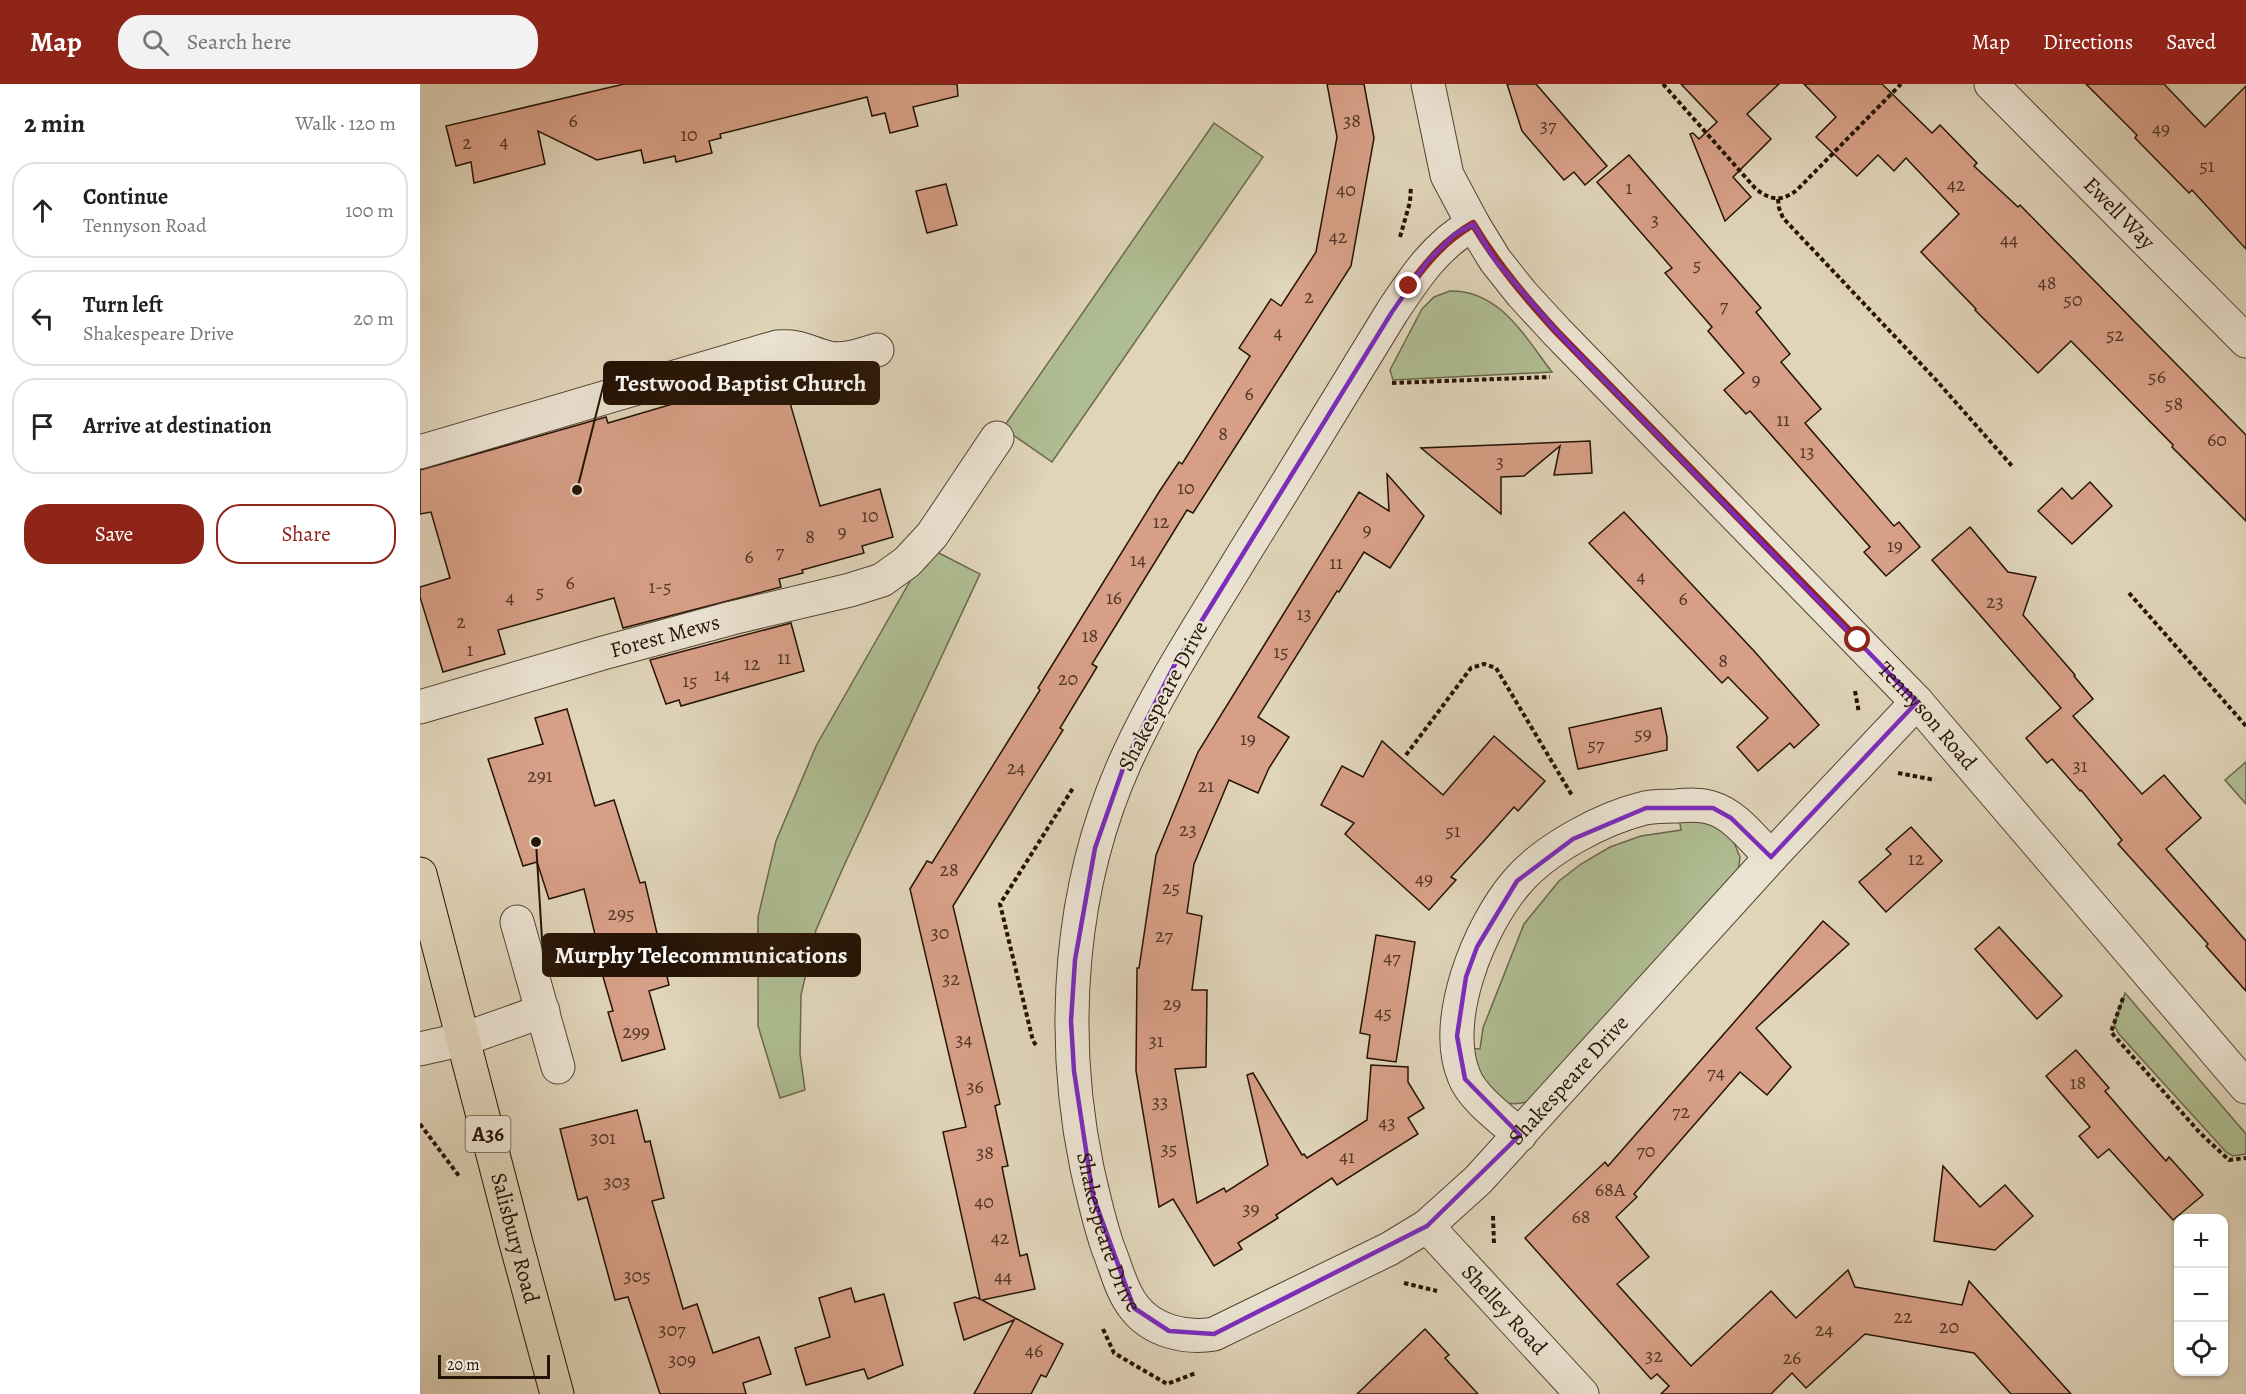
<!DOCTYPE html>
<meta charset="utf-8">
<style>
:root{--surface:#fff;--page:#f2f2f2;--text:#222;--muted:#767676;--line:#e0e0e0;--accent:#8f2418}
body{margin:0;font-family:Alegreya,serif;background:var(--page);color:var(--text)}
.controls{position:absolute;right:18px;bottom:18px;display:grid;overflow:hidden;border-radius:12px;box-shadow:0 2px 4px #0004}
.controls button{width:54px;height:54px;display:grid;place-items:center;padding:0;border:0;border-bottom:2px solid var(--line);background:var(--surface);color:var(--text);font:30px sans-serif}
.scale{position:absolute;left:18px;bottom:15px;width:112px;box-sizing:border-box;padding-left:6px;border:3px solid #251305;border-top:0;font-size:16px;line-height:21px;white-space:nowrap;color:#251305;-webkit-text-stroke:4px #ebe3d2;paint-order:stroke}
.stop{position:absolute;width:18px;height:18px;margin:-14px;border:4px solid #8f2418;border-radius:50%;background:#fff}
.stop.end{background:#8f2418;border-color:#fff;box-shadow:0 2px 6px #0008}
.list{margin:0;padding:0;list-style:none}
h2{display:flex;justify-content:space-between;align-items:center;height:78px;margin:0;padding:0 24px;font-size:26px}
h2 small{font-size:20px;font-weight:400;color:var(--muted)}
.list li{display:grid;grid-template-columns:39px 1fr auto;gap:18px;align-items:center;box-sizing:border-box;height:96px;margin:0 12px 12px;padding:0 12px;border:2px solid var(--line);border-radius:24px}
.list b{display:block;font-size:22px;white-space:nowrap}
.list p{margin:0;font-size:20px;white-space:nowrap;color:var(--muted)}
.list em{font-size:20px;font-style:normal;color:var(--muted)}
.actions{display:flex;gap:12px;padding:18px 24px}
.actions a{flex:1;padding:14px 0;border:2px solid var(--accent);border-radius:24px;text-align:center;font-size:21px;color:var(--accent)}
.actions .main{background:var(--accent);color:#fff}
.icon{flex:none;width:33px;height:33px;fill:none;stroke:currentColor;stroke-width:2;stroke-linecap:round;stroke-linejoin:round}
.map{position:relative;flex:none;width:1826px;height:1310px;overflow:hidden}
header{display:flex;align-items:center;gap:36px;box-sizing:border-box;height:84px;padding:0 30px;background:var(--accent);color:#fff}
header strong{font-size:28px}
nav{display:flex;gap:33px;margin-inline-start:auto;font-size:21px}
.search{width:420px;height:54px;background:var(--page);display:flex;align-items:center;gap:15px;box-sizing:border-box;padding:0 21px;border-radius:24px;color:var(--muted);font-size:22px}
main{display:flex}
aside{flex:1;background:var(--surface)}
.map>svg:first-child{display:block}
</style>
<header>
<strong>Map</strong>
<div class="search"><svg class="icon" aria-label="search" viewBox="0 0 24 24"><circle cx="10" cy="10" r="6"/><path d="M15 15l6 6"/></svg>Search here</div>
<nav><a>Map</a><a>Directions</a><a>Saved</a></nav>
</header>
<main>
<aside>
<h2>2 min<small>Walk · 120 m</small></h2>
<ul class="list">
<li><svg class="icon" aria-label="ahead" viewBox="0 0 24 24"><path d="M12 20V5M6 11l6-6 6 6"/></svg><div><b>Continue</b><p>Tennyson Road</p></div><em>100 m</em></li>
<li><svg class="icon" aria-label="left" viewBox="0 0 24 24"><path d="M17 20v-9H6M10 6l-5 5 5 5"/></svg><div><b>Turn left</b><p>Shakespeare Drive</p></div><em>20 m</em></li>
<li><svg class="icon" aria-label="arrive" viewBox="0 0 24 24"><path d="M6 21V4h12l-3 4 3 4H6"/></svg><div><b>Arrive at destination</b></div></li>
</ul>
<div class="actions"><a class="main">Save</a><a>Share</a></div>
</aside>
<div class="map">
<svg width="1826" height="1310" viewBox="0 0 1826 1310">
<rect width="100%" height="100%" fill="#e0d4b9"/>
<filter id="stains"><feTurbulence type="fractalNoise" baseFrequency=".00333" numOctaves="4"/><feColorMatrix values="0 0 0 0 .2 0 0 0 0 .09 0 0 0 0 .02 0 0 0 .5 -.17"/></filter>
<radialGradient id="worn" r=".72"><stop offset=".6" stop-color="#630" stop-opacity="0"/><stop offset="1" stop-color="#630" stop-opacity=".3"/></radialGradient>
<!-- green -->
<g fill="#afbd92" stroke="#6a684c" stroke-width="1.5">
<path d="M 794,39 L 843,73 L 632,378 L 583,344 Z"/>
<path d="M 1030,207 C 1080,206 1105,253 1132,288 L 973,296 L 970,286 L 1002,225 L 1014,213 Z"/>
<path d="M 509,464 L 560,490 L 422,786 L 396,846 L 381,911 L 380,970 L 385,1006 L 360,1014 L 338,942 L 338,833 L 356,757 L 396,662 Z"/>
<path d="M 1826,678 L 1826,720 L 1805,696 Z"/>
<path d="M 1259,732 L 1281,732 L 1310,749 L 1320,773 L 1318,788 L 1112,1016 C 1071,1032 1062,994 1046,964 L 1060,965 L 1063,944 L 1104,840 L 1139,797 L 1161,780 L 1190,763 L 1221,752 L 1261,746 Z"/>
<path d="M 1705,909 L 1826,1050 L 1826,1070 L 1813,1072 L 1806,1068 L 1698,949 L 1694,940 Z"/>
</g>
<!-- building -->
<g fill="#d79f87" stroke="#251305" stroke-width="1.5">
<path d="M 204,0 L 537,0 L 538,12 L 493,23 L 498,42 L 470,49 L 465,29 L 452,32 L 447,13 L 300,50 L 301,54 L 289,57 L 292,69 L 256,78 L 255,72 L 224,79 L 221,66 L 177,76 L 118,47 L 125,80 L 54,99 L 51,78 L 36,82 L 26,42 Z"/>
<path d="M 907,0 L 944,0 L 954,54 L 931,182 L 773,429 L 767,426 L 672,580 L 677,583 L 640,644 L 643,646 L 533,822 L 580,1020 L 575,1022 L 588,1082 L 582,1083 L 600,1172 L 607,1170 L 615,1205 L 562,1216 L 643,1260 L 626,1293 L 621,1291 L 611,1310 L 554,1310 L 594,1236 L 544,1256 L 534,1219 L 555,1213 L 560,1215 L 523,1048 L 546,1043 L 490,805 L 507,777 L 512,779 L 620,606 L 618,604 L 739,408 L 759,378 L 762,380 L 830,272 L 819,264 L 851,215 L 861,222 L 896,168 L 917,53 Z"/>
<path d="M 1087,0 L 1116,0 L 1187,82 L 1165,101 L 1154,88 L 1144,96 L 1102,47 Z"/>
<path d="M 1261,0 L 1359,0 L 1327,30 L 1351,55 L 1313,93 L 1331,113 L 1305,137 L 1270,50 L 1273,49 L 1279,55 L 1297,38 Z"/>
<path d="M 1384,0 L 1462,0 L 1512,49 L 1520,41 L 1557,79 L 1554,82 L 1598,123 L 1600,121 L 1826,351 L 1826,437 L 1752,363 L 1753,361 L 1651,257 L 1618,289 L 1555,226 L 1556,225 L 1501,168 L 1539,130 L 1486,74 L 1474,87 L 1458,71 L 1437,92 L 1396,53 L 1416,33 Z"/>
<path d="M 1666,0 L 1744,0 L 1785,43 L 1826,2 L 1826,165 L 1772,106 L 1769,109 L 1715,54 L 1717,51 Z"/>
<path d="M 1209,71 L 1341,224 L 1336,228 L 1370,270 L 1361,278 L 1401,325 L 1385,339 L 1474,442 L 1479,438 L 1500,463 L 1466,492 L 1444,468 L 1450,463 L 1330,327 L 1326,330 L 1304,306 L 1324,289 L 1288,247 L 1292,243 L 1245,189 L 1252,184 L 1177,98 Z"/>
<path d="M 526,100 L 537,141 L 507,149 L 496,107 Z"/>
<path d="M 361,288 L 400,422 L 460,405 L 473,453 L 442,462 L 444,469 L 382,486 L 383,489 L 359,495 L 361,503 L 203,544 L 194,514 L 78,546 L 85,570 L 23,588 L 0,513 L 0,503 L 30,494 L 11,428 L 0,430 L 0,386 L 186,333 L 188,339 Z"/>
<path d="M 1170,357 L 1172,389 L 1134,391 L 1140,362 L 1104,392 L 1081,393 L 1081,430 L 1001,364 Z"/>
<path d="M 967,390 L 1004,432 L 970,484 L 944,468 L 919,508 L 917,507 L 838,633 L 869,653 L 849,684 L 838,709 L 809,696 L 774,780 L 767,829 L 782,832 L 772,906 L 787,906 L 786,983 L 755,985 L 777,1119 L 804,1104 L 806,1108 L 848,1081 L 827,991 L 833,989 L 882,1071 L 884,1070 L 887,1074 L 947,1036 L 951,981 L 988,983 L 988,998 L 1004,1024 L 988,1034 L 998,1050 L 917,1101 L 912,1094 L 856,1131 L 858,1134 L 818,1159 L 822,1165 L 794,1182 L 753,1115 L 739,1123 L 716,987 L 717,884 L 719,884 L 736,771 L 778,668 L 939,408 L 969,427 Z"/>
<path d="M 1670,398 L 1692,422 L 1652,460 L 1618,427 L 1642,404 L 1652,415 Z"/>
<path d="M 1204,428 L 1335,568 L 1399,641 L 1374,664 L 1370,659 L 1338,687 L 1317,663 L 1348,634 L 1308,593 L 1302,599 L 1169,459 Z"/>
<path d="M 1550,443 L 1588,488 L 1616,493 L 1603,531 L 1655,591 L 1654,592 L 1673,615 L 1653,632 L 1722,710 L 1744,691 L 1781,734 L 1746,765 L 1826,857 L 1826,907 L 1786,862 L 1788,860 L 1698,760 L 1702,756 L 1661,706 L 1660,707 L 1632,675 L 1627,679 L 1606,654 L 1641,624 L 1512,476 Z"/>
<path d="M 371,539 L 384,587 L 261,622 L 259,616 L 246,620 L 230,576 Z"/>
<path d="M 1241,624 L 1247,653 L 1247,666 L 1158,685 L 1149,644 Z"/>
<path d="M 147,625 L 175,722 L 194,716 L 220,799 L 225,798 L 249,901 L 229,907 L 245,965 L 202,977 L 188,928 L 193,927 L 177,872 L 180,871 L 164,805 L 129,815 L 117,778 L 103,782 L 68,675 L 123,660 L 115,634 Z"/>
<path d="M 1074,652 L 1125,697 L 1098,727 L 1094,723 L 1063,758 L 1031,793 L 1036,796 L 1009,826 L 925,750 L 934,739 L 901,721 L 922,682 L 943,693 L 962,657 L 1023,711 Z"/>
<path d="M 1491,743 L 1522,777 L 1466,828 L 1439,798 L 1471,770 L 1466,765 Z"/>
<path d="M 1403,837 L 1429,860 L 1336,944 L 1371,983 L 1347,1011 L 1320,988 L 1214,1110 L 1217,1113 L 1196,1133 L 1229,1173 L 1197,1200 L 1271,1282 L 1351,1207 L 1376,1234 L 1428,1186 L 1435,1203 L 1542,1221 L 1549,1197 L 1651,1310 L 1591,1310 L 1554,1269 L 1445,1250 L 1386,1304 L 1372,1289 L 1351,1310 L 1241,1310 L 1249,1302 L 1237,1290 L 1231,1295 L 1105,1154 L 1185,1078 L 1188,1082 Z"/>
<path d="M 1579,843 L 1642,912 L 1617,935 L 1555,865 Z"/>
<path d="M 956,851 L 995,858 L 976,978 L 947,974 L 950,951 L 940,949 Z"/>
<path d="M 1656,966 L 1689,1004 L 1685,1007 L 1715,1042 L 1746,1077 L 1749,1073 L 1783,1111 L 1753,1136 L 1689,1065 L 1678,1074 L 1659,1052 L 1670,1043 L 1626,992 Z"/>
<path d="M 217,1026 L 225,1058 L 230,1057 L 244,1114 L 232,1117 L 263,1225 L 277,1220 L 293,1269 L 339,1253 L 351,1290 L 323,1299 L 326,1310 L 240,1310 L 208,1213 L 195,1216 L 167,1113 L 158,1116 L 140,1045 Z"/>
<path d="M 1523,1082 L 1560,1123 L 1585,1101 L 1613,1132 L 1575,1166 L 1514,1157 Z"/>
<path d="M 431,1204 L 435,1218 L 464,1210 L 483,1281 L 448,1295 L 444,1285 L 386,1301 L 375,1264 L 410,1253 L 399,1214 Z"/>
<path d="M 1005,1245 L 1029,1271 L 1025,1274 L 1058,1310 L 937,1310 Z"/>
</g>
<g fill="none" stroke-linecap="round" stroke-linejoin="round">
<defs>
<g id="minor">
<path id="s1" d="M 1008,0 L 1027,91 L 1053,140 L 1075,176 L 1102,210 L 1137,248 L 1497,618 L 1826,1003"/>
<path id="s2" d="M 1571,0 L 1826,257"/>
<path id="s3" d="M 1053,140 C 1016,161 995,193 972,228 C 923,308 874,389 824,469 C 783,537 740,602 707,674 C 649,801 639,949 667,1084 C 673,1111 679,1138 688,1164 C 696,1183 701,1207 714,1223 C 732,1247 766,1255 794,1250 L 969,1165 L 1007,1142 L 1058,1096 L 1351,773 L 1497,618"/>
<path d="M 0,368 L 357,263 C 381,261 388,269 409,274 C 425,277 441,271 457,266"/>
<path id="s4" d="M 0,623 L 183,569 L 312,534 L 430,506 L 462,496 L 487,478 L 512,451 L 577,354"/>
<path d="M 97,838 L 138,983"/>
<path d="M 0,965 L 44,955 L 123,927"/>
<path d="M 1100,1051 C 1083,1036 1052,1014 1044,992 C 1021,936 1059,842 1097,798 C 1125,765 1183,734 1225,724 C 1235,722 1246,722 1256,722 C 1268,721 1281,720 1292,724 C 1316,731 1334,757 1351,773"/>
<path id="s5" d="M 1007,1142 L 1162,1310"/>
</g>
<g id="major">
<path id="s6" d="M 0,790 L 96,1159 L 137,1310"/>
</g>
</defs>
<!-- minor casing -->
<use href="#minor" stroke="#544332" stroke-width="35"/>
<!-- major casing -->
<use href="#major" stroke="#251305" stroke-width="35"/>
<!-- path -->
<g stroke="#251305" stroke-width="4" stroke-dasharray="4.5 3" stroke-linecap="butt">
<path d="M 1243,0 L 1335,104 C 1350,117 1363,118 1378,105 L 1481,0"/>
<path d="M 1358,115 L 1359,124 L 1363,134 L 1516,296 L 1592,382"/>
<path d="M 980,153 L 990,118 L 991,102"/>
<path d="M 972,299 L 1130,293"/>
<path d="M 1709,509 L 1826,642"/>
<path d="M 1435,607 L 1439,629"/>
<path d="M 986,671 L 1051,584 L 1064,580 L 1076,584 L 1153,713"/>
<path d="M 1478,689 L 1515,696"/>
<path d="M 1703,914 L 1691,948 L 1780,1049 L 1809,1076 L 1826,1074"/>
<path d="M 616,961 L 613,957 L 580,820 L 653,704"/>
<path d="M 0,1040 L 39,1092"/>
<path d="M 1073,1132 L 1074,1160"/>
<path d="M 984,1199 L 1017,1207"/>
<path d="M 683,1245 L 694,1269 L 747,1300 L 776,1289"/>
</g>
<!-- minor -->
<use href="#minor" stroke="#ebe3d2" stroke-width="33"/>
<!-- major -->
<use href="#major" stroke="#e0d4b9" stroke-width="33"/>
</g>
<g fill="none" stroke-linecap="round" stroke-linejoin="round">
<!-- route -->
<path stroke="#8f2418" stroke-width="8" d="M 989,202 C 1008,177 1025,156 1053,140 C 1077,180 1106,214 1137,248 L 1438,556"/>
</g>
<!-- marked area -->
<path fill="none" stroke="#7b2cbf" stroke-width="4.5" stroke-linejoin="round" d="M 1053,140 L 1075,176 L 1137,248 L 1497,618 L 1351,773 L 1311,734 L 1293,724 L 1226,724 L 1153,755 L 1097,797 L 1057,863 L 1046,893 L 1037,952 L 1045,995 L 1100,1051 L 1007,1142 L 794,1250 L 749,1247 L 714,1224 L 673,1112 L 654,987 L 651,937 L 655,876 L 675,764 L 706,676 L 755,580 L 972,228 L 1007,178 L 1034,151 Z"/>
<g text-anchor="middle" dominant-baseline="central" stroke-width="4.5" stroke-linejoin="round" paint-order="stroke">
<!-- number labels -->
<g font-size="20" fill="#523626">
<text x="153" y="36">6</text>
<text x="932" y="36">38</text>
<text x="1128" y="41">37</text>
<text x="1741" y="44">49</text>
<text x="269" y="50">10</text>
<text x="84" y="57">4</text>
<text x="47" y="58">2</text>
<text x="1787" y="81">51</text>
<text x="1536" y="100">42</text>
<text x="1209" y="103">1</text>
<text x="926" y="105">40</text>
<text x="1235" y="135">3</text>
<text x="918" y="152">42</text>
<text x="1589" y="155">44</text>
<text x="1277" y="180">5</text>
<text x="1627" y="198">48</text>
<text x="889" y="212">2</text>
<text x="1653" y="215">50</text>
<text x="1304" y="221">7</text>
<text x="858" y="248">4</text>
<text x="1695" y="250">52</text>
<text x="1737" y="292">56</text>
<text x="1336" y="295">9</text>
<text x="829" y="309">6</text>
<text x="1754" y="319">58</text>
<text x="1363" y="335">11</text>
<text x="803" y="349">8</text>
<text x="1797" y="355">60</text>
<text x="1387" y="367">13</text>
<text x="1080" y="377">3</text>
<text x="766" y="403">10</text>
<text x="450" y="431">10</text>
<text x="741" y="437">12</text>
<text x="947" y="445">9</text>
<text x="422" y="447">9</text>
<text x="390" y="452">8</text>
<text x="1475" y="461">19</text>
<text x="360" y="467">7</text>
<text x="329" y="472">6</text>
<text x="718" y="475">14</text>
<text x="916" y="478">11</text>
<text x="1221" y="492">4</text>
<text x="150" y="498">6</text>
<text x="240" y="502">1-5</text>
<text x="120" y="507">5</text>
<text x="90" y="513">4</text>
<text x="694" y="513">16</text>
<text x="1263" y="514">6</text>
<text x="1575" y="517">23</text>
<text x="884" y="529">13</text>
<text x="41" y="537">2</text>
<text x="670" y="551">18</text>
<text x="50" y="565">1</text>
<text x="861" y="567">15</text>
<text x="364" y="573">11</text>
<text x="1303" y="576">8</text>
<text x="332" y="579">12</text>
<text x="302" y="590">14</text>
<text x="648" y="594">20</text>
<text x="270" y="596">15</text>
<text x="1223" y="649">59</text>
<text x="828" y="654">19</text>
<text x="1176" y="660">57</text>
<text x="1660" y="681">31</text>
<text x="596" y="683">24</text>
<text x="120" y="691">291</text>
<text x="786" y="701">21</text>
<text x="768" y="745">23</text>
<text x="1033" y="746">51</text>
<text x="1496" y="774">12</text>
<text x="529" y="785">28</text>
<text x="1004" y="794">49</text>
<text x="751" y="803">25</text>
<text x="201" y="829">295</text>
<text x="520" y="848">30</text>
<text x="744" y="851">27</text>
<text x="972" y="873">47</text>
<text x="531" y="894">32</text>
<text x="752" y="919">29</text>
<text x="963" y="928">45</text>
<text x="216" y="947">299</text>
<text x="544" y="955">34</text>
<text x="736" y="956">31</text>
<text x="1296" y="988">74</text>
<text x="1658" y="998">18</text>
<text x="555" y="1002">36</text>
<text x="740" y="1017">33</text>
<text x="1261" y="1027">72</text>
<text x="967" y="1038">43</text>
<text x="183" y="1053">301</text>
<text x="749" y="1064">35</text>
<text x="1226" y="1066">70</text>
<text x="565" y="1068">38</text>
<text x="927" y="1072">41</text>
<text x="197" y="1097">303</text>
<text x="1190" y="1105">68A</text>
<text x="564" y="1117">40</text>
<text x="831" y="1124">39</text>
<text x="1161" y="1132">68</text>
<text x="580" y="1153">42</text>
<text x="217" y="1191">305</text>
<text x="583" y="1192">44</text>
<text x="1483" y="1232">22</text>
<text x="1529" y="1242">20</text>
<text x="252" y="1245">307</text>
<text x="1404" y="1245">24</text>
<text x="614" y="1266">46</text>
<text x="1234" y="1271">32</text>
<text x="1372" y="1273">26</text>
<text x="262" y="1275">309</text>
</g>
<!-- shield labels -->
<rect fill="#ebe3d2" stroke="#605142" stroke-width="1.5" x="45.5" y="1032" width="45" height="36" rx="4.5"/>
<g font-size="21" font-weight="bold" fill="#251305">
<text x="68" y="1050">A36</text>
</g>
<!-- street labels -->
<g font-size="22" fill="#251305" stroke="#ebe3d2">
<text stroke="none"><textPath href="#s2" startOffset="182">Ewell Way</textPath></text>
<text stroke="none"><textPath href="#s4" startOffset="255">Forest Mews</textPath></text>
<text transform="translate(743 612) rotate(-62)">Shakespeare Drive</text>
<text stroke="none"><textPath href="#s1" startOffset="819">Tennyson Road</textPath></text>
<text stroke="none"><textPath href="#s3" startOffset="1737">Shakespeare Drive</textPath></text>
<text stroke="none"><textPath href="#s3" startOffset="1126">Shakespeare Drive</textPath></text>
<text stroke="none"><textPath href="#s6" startOffset="376">Salisbury Road</textPath></text>
<text stroke="none"><textPath href="#s5" startOffset="114">Shelley Road</textPath></text>
</g>
</g>
<!-- callouts -->
<path fill="none" stroke="#251305" stroke-width="2" d="M157 406L184 299M116 758L123 871"/>
<g fill="#251305" stroke="#ebe3d2" stroke-width="2">
<circle cx="157" cy="406" r="6"/>
<circle cx="116" cy="758" r="6"/>
</g>
<g fill="#251305" stroke="#251305" stroke-width="2">
<rect x="184" y="278" width="275" height="42" rx="6"/>
<rect x="123" y="850" width="317" height="42" rx="6"/>
</g>
<g font-size="24" text-anchor="middle" font-weight="bold" fill="#fff">
<text x="321" y="307">Testwood Baptist Church</text>
<text x="281" y="879">Murphy Telecommunications</text>
</g>
<rect width="100%" height="100%" filter="url(#stains)"/>
<rect width="100%" height="100%" fill="url(#worn)"/>
</svg>
<div class="controls">
<button>+</button>
<button>−</button>
<button><svg class="icon" aria-label="locate" viewBox="0 0 24 24"><circle cx="12" cy="12" r="6"/><path d="M12 2v4M12 18v4M2 12h4M18 12h4"/></svg></button>
</div>
<div class="scale">20 m</div>
<div class="stop" style="left:1438px;top:556px"></div>
<div class="stop end" style="left:989px;top:202px"></div>
</div>
</main>
